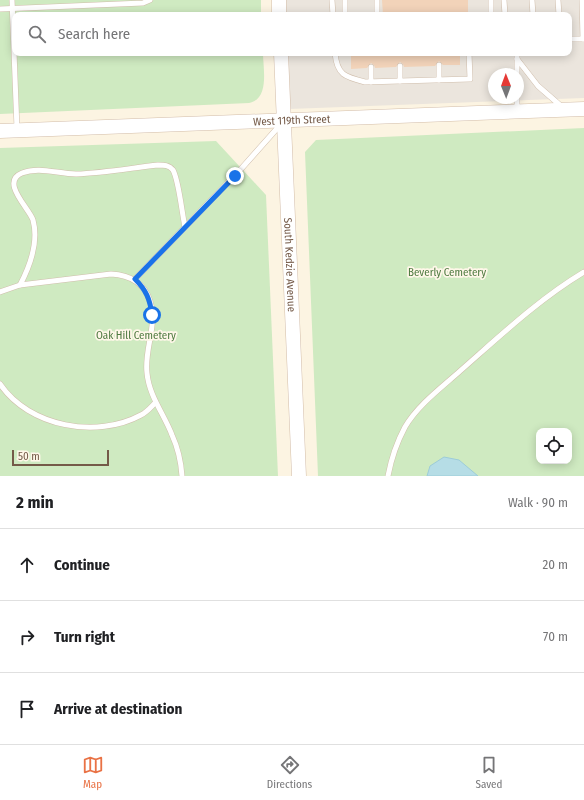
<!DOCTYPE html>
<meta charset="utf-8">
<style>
:root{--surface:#fff;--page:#f6f6f6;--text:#202124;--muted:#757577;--line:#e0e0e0;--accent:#e97245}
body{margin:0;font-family:"Fira Sans Condensed",sans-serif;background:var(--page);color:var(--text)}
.controls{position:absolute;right:12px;bottom:12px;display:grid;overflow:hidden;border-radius:8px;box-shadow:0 2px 10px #0003}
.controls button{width:36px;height:36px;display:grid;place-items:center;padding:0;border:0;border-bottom:1px solid var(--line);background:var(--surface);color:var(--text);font:20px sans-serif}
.compass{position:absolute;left:488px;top:68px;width:36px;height:36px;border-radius:50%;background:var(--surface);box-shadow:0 2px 10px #0003;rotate:359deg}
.scale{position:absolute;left:12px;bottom:10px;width:97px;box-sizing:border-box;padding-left:4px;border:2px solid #745a48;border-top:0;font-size:11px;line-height:14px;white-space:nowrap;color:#745a48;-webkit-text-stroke:3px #fff7e9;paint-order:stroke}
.stop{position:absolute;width:12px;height:12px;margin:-9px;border:3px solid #1a73e8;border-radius:50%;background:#fff}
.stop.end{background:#1a73e8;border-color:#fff;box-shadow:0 1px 4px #0008}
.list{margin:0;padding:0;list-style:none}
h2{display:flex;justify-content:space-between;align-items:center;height:52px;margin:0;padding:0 16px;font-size:17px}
h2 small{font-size:13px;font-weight:400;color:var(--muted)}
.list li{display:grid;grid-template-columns:26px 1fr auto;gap:12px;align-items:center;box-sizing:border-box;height:72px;padding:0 16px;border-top:1px solid var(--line)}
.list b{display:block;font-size:15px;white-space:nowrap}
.list em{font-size:13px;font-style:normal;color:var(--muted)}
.icon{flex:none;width:22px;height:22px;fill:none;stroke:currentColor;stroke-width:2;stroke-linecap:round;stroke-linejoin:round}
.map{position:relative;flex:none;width:584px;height:476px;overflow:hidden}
.search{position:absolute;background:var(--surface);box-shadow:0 2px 10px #0003;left:12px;right:12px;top:12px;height:44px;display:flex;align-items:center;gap:10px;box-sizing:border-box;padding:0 14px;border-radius:8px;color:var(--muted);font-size:15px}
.sheet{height:268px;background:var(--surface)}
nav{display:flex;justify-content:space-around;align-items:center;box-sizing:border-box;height:56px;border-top:1px solid var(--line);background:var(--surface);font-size:11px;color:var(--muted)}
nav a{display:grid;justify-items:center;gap:2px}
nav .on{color:var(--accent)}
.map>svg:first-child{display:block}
</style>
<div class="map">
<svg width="584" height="476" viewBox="0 0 584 476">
<rect width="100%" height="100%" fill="#fcf4e2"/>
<!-- industrial -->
<path fill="#ebe5dd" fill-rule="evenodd" d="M 285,0 L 584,0 L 584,98 L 289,109 L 287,53 L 569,53 L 569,15 L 286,15 ZM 494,74 L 518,74 L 518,98 L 494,98 Z"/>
<!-- green -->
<g fill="#cfeac1" fill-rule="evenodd">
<path d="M 0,0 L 261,0 L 261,15 L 15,15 L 15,53 L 263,53 C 263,68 270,99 249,103 L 0,114 Z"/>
<path d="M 584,128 L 584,476 L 318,476 L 305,152 L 316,140 ZM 539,431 L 569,431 L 569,461 L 539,461 Z"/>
<path d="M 216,141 L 266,195 L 278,476 L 0,476 L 0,148 Z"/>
</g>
<!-- water -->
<path fill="#b6dde6" stroke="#9dccd8" d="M 444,457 L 459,460 L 478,476 L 427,476 L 430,466 Z"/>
<!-- building -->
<g fill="#f2d3b9">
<path d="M 382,0 L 468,0 L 468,13 L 383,15 Z"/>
<path d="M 351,53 L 460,53 L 460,65 L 443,65 L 439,61 L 435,66 L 404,67 L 403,64 L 400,62 L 396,67 L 375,68 L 374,65 L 371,63 L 367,68 L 351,69 Z"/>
</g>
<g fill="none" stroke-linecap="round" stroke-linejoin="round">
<defs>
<g id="lane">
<path d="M 12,0 L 17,129"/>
<path d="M 332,0 L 333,15"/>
<path d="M 345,0 L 345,15"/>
<path d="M 377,0 L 377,15"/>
<path d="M 491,0 L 491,15"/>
<path d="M 504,0 L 505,15"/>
<path d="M 532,0 L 533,15"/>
<path d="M 558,0 L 559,15"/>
<path d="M 582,0 L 583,39"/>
<path d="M 0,9 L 143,3 L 150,0"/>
<path d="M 569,39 L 584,39"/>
<path d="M 335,53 C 337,75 345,77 365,82 L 470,79 L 469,53"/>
<path d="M 517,59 L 538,86 L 561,106"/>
<path d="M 439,65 L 439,80"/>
<path d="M 400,66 L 400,81"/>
<path d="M 371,67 L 371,82"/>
<path d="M 517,74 L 517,53"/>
<path d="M 517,111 L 517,98"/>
<path d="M 135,279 L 241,169 L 281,124"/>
<path d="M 20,285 C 30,266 39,242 33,220 C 29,208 0,182 22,173 C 39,166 58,174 76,174 C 104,173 131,168 158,165 C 164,165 169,165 173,170 C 179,181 182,214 185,227"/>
<path d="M 0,292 L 20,285 L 111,274 C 129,275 144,282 150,301 C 158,325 144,349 147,373 C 149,396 164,414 172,435 C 178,448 181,462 182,476"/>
<path d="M 0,384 C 29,427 97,439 141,415 C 147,412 151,407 155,403"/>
<path d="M 388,476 C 391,460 397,442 405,427 C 418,405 441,388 460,371 C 500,336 539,299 584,272"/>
</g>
<g id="secondary">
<path d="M 279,0 L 279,15"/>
<path id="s1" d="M 281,53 L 299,476"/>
<path id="s2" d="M 0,131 L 584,109"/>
</g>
</defs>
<!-- lane casing -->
<use href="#lane" stroke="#d0beac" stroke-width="6"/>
<!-- secondary casing -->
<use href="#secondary" stroke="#d3bda9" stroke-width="15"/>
<!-- lane -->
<use href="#lane" stroke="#fff" stroke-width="5"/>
<!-- secondary -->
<use href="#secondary" stroke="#fff" stroke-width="14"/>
</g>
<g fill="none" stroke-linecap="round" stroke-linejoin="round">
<!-- route -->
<path stroke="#1a73e8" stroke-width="5" d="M 152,315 C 150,299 146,290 135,279 L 235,176"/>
</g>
<g text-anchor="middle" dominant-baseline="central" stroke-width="3.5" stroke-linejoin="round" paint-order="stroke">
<!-- street labels -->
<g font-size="11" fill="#745a48" stroke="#fff7e9">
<text stroke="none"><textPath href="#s2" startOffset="292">West 119th Street</textPath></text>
<text stroke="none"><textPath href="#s1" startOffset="212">South Kedzie Avenue</textPath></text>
</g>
<!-- park labels -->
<g font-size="11" fill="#4e7a40" stroke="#fff7e9">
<text x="447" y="272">Beverly Cemetery</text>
<text x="136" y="335">Oak Hill Cemetery</text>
</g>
</g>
</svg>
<div class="controls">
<button><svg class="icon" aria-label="locate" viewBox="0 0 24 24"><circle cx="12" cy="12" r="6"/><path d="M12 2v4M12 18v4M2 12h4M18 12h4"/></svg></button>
</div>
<svg class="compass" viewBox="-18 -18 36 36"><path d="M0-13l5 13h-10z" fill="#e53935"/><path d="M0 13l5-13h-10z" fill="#757577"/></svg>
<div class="scale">50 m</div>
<div class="stop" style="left:152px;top:315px"></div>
<div class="stop end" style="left:235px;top:176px"></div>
<div class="search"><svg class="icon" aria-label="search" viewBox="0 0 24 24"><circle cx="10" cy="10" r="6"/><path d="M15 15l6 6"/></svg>Search here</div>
</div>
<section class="sheet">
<h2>2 min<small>Walk · 90 m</small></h2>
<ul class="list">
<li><svg class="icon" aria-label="ahead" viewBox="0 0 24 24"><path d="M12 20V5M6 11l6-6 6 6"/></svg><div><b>Continue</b></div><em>20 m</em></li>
<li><svg class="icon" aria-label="right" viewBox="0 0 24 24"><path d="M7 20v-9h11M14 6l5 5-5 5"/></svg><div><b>Turn right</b></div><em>70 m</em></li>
<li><svg class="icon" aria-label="arrive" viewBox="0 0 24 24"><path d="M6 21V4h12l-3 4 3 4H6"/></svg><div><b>Arrive at destination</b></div></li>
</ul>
</section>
<nav>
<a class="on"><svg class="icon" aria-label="map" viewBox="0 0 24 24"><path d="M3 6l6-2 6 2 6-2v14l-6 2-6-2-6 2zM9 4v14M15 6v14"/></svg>Map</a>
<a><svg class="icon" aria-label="directions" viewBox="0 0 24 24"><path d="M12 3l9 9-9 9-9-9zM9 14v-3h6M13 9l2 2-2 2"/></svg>Directions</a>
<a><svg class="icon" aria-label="saved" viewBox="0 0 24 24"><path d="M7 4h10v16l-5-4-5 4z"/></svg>Saved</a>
</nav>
